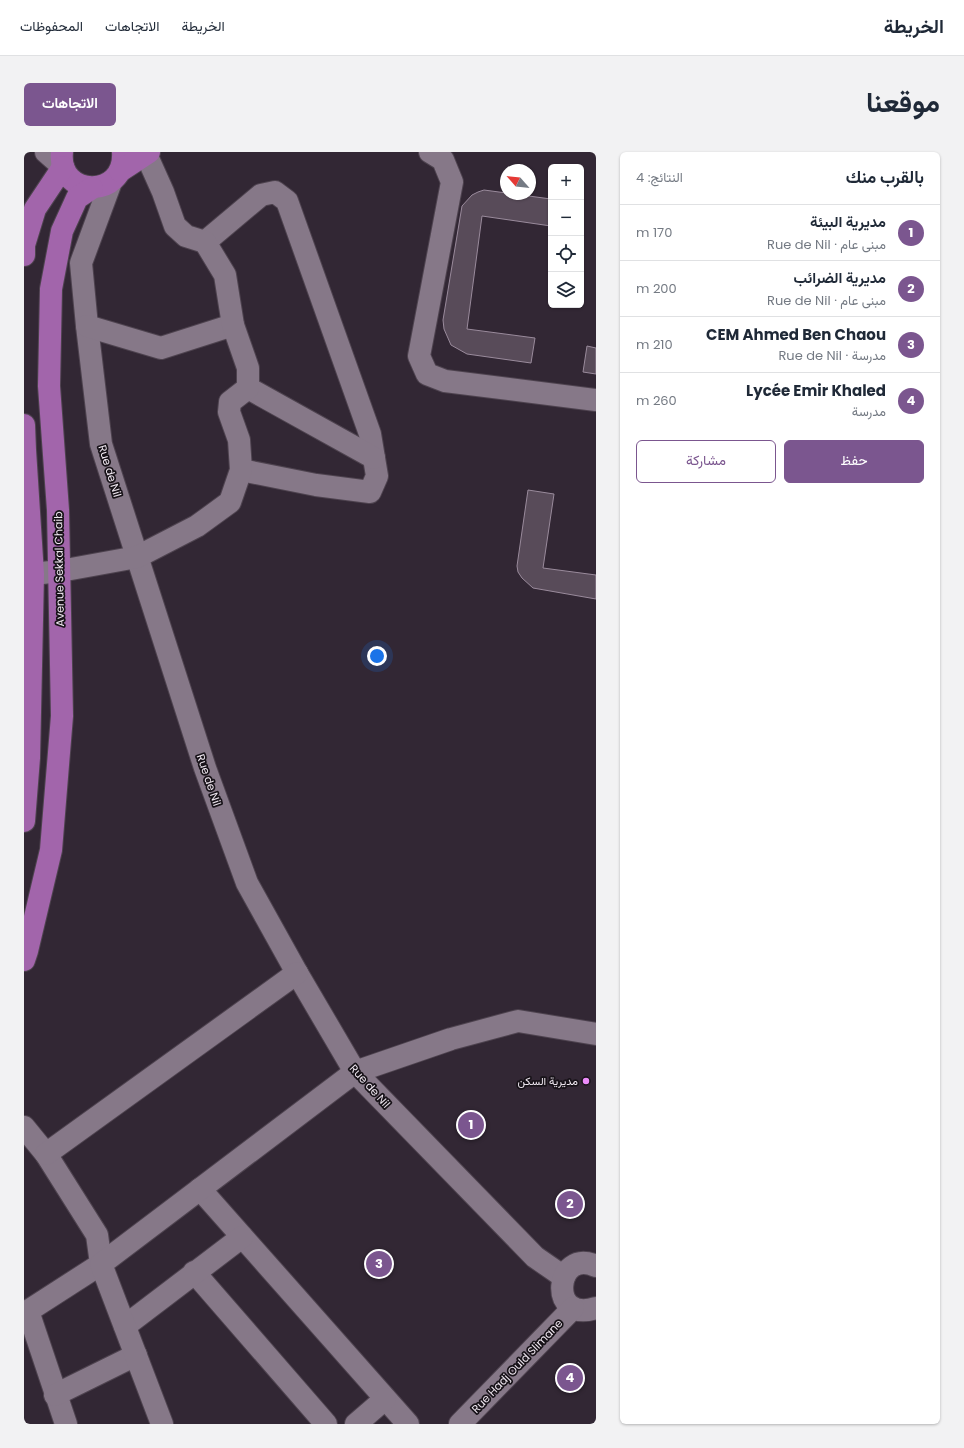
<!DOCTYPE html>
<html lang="ar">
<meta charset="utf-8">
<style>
:root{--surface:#fff;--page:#f2f2f3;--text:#1f2937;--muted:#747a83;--line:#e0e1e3;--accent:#7b568f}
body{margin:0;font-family:Poppins,Vazirmatn,sans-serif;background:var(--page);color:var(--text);direction:rtl}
.controls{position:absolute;right:12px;top:12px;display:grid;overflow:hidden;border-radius:6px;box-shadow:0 1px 3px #0004}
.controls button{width:36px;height:36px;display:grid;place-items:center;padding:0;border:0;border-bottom:1px solid var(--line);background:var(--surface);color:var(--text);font:20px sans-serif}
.compass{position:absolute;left:476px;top:12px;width:36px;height:36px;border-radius:50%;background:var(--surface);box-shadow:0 1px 3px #0004;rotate:297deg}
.you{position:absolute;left:353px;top:504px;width:14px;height:14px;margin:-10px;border:3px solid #fff;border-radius:50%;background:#1a73e8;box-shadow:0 0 0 6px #1a73e833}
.badge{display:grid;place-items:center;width:26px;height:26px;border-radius:50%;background:var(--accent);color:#fff;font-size:13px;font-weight:700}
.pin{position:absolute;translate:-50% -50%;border:2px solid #fff;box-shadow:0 1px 4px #0006}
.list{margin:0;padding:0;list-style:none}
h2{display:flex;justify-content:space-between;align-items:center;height:52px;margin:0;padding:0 16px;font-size:17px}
h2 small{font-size:13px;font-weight:400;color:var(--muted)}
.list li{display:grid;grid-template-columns:26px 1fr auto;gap:12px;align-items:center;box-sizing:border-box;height:56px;padding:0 16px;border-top:1px solid var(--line)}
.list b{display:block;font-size:15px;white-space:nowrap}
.list p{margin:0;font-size:13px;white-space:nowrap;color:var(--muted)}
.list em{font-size:13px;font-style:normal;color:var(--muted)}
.actions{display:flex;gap:8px;padding:12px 16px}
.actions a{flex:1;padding:9px 0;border:1px solid var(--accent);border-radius:6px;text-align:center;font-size:14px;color:var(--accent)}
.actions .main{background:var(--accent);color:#fff}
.icon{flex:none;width:22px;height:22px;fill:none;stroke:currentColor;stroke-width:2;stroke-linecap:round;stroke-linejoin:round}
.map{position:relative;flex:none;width:572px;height:1272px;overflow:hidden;direction:ltr;border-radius:6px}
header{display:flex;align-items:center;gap:24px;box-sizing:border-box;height:56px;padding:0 20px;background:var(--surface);border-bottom:1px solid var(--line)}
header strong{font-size:19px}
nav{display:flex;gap:22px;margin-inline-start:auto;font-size:14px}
.intro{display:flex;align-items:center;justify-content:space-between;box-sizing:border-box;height:96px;padding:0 24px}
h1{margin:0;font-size:28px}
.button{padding:10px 18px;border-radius:6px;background:var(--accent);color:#fff;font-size:14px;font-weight:700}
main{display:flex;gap:24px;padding:0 24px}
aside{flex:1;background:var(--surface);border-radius:6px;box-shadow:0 1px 3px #0004}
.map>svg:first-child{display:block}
</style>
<header>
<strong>الخريطة</strong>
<nav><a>الخريطة</a><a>الاتجاهات</a><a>المحفوظات</a></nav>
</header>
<div class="intro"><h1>موقعنا</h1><a class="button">الاتجاهات</a></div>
<main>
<aside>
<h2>بالقرب منك<small>النتائج: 4</small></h2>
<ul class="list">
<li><span class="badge">1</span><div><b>مديرية البيئة</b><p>مبنى عام · Rue de Nil</p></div><em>170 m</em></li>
<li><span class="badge">2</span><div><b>مديرية الضرائب</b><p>مبنى عام · Rue de Nil</p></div><em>200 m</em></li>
<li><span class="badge">3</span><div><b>CEM Ahmed Ben Chaou</b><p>مدرسة · Rue de Nil</p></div><em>210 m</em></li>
<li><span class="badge">4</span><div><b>Lycée Emir Khaled</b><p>مدرسة</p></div><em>260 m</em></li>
</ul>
<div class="actions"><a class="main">حفظ</a><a>مشاركة</a></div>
</aside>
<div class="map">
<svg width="572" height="1272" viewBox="0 0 572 1272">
<rect width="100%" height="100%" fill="#322734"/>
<!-- building -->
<g fill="#584b59" stroke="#9a8b9c">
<path d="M 460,38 L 527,47 L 527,74 L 458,64 L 443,177 L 511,186 L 507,211 L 443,202 L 427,193 L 420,177 L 419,168 L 438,54 L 448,43 L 454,40 Z"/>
<path d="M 563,194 L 572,196 L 572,222 L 559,220 Z"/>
<path d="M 504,338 L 530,342 L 519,416 L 572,423 L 572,447 L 509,436 L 498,426 L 494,420 L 493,414 Z"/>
</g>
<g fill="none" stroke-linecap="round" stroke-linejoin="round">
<defs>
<g id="street">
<path d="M 22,0 L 39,15"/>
<path d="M 406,0 L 419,8 L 428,30 L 395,204 L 403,222 L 421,229 L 572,248"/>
<path d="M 87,30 L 57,111 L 63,174 L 77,292 L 181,616 L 223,731 L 273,821 L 331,920 L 511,1105 L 540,1125"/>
<path d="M 181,90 L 237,43 L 251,40 L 263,49 L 346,282 L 353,324 L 346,340 L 292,333 L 217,318"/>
<path d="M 63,174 L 137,196 L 209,173"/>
<path d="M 224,236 L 350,306"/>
<path d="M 0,421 L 9,422 L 36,419 L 113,405 L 173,374 L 206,350 L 217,318 L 215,288 L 205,260 L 206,250 L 224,236 L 224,216 L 209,173 L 201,123 L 181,90 L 162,84 L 151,74 L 139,40 L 122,2"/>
<path d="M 0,975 L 22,1002 L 73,1083 L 77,1112 L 4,1159 L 42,1272"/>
<path d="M 22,1002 L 273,821"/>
<path d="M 176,1037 L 384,1272"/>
<path d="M 572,1114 C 531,1095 523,1172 572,1156"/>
<path d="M 170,1120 L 302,1272"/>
<path d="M 101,1174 L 218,1085"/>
<path d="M 31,1243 L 112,1203"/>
<path d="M 138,1272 L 77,1112 L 331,920 L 427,887 L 494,869 L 572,882"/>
<path d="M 332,1272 L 361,1247"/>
<path d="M 436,1272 L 549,1156"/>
</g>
<g id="primary">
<path d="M 38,0 C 33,46 102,48 99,0"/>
<path d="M 96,19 L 125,0"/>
<path d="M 0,103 L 0,93 L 11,57 L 39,15"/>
<path d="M 0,273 L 1,298 L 9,422 L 5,606 L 0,669"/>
<path d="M 0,808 L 3,799 L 27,698 L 38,564 L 34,358 L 25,234 L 27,137 L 38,79 L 53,46 L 68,36"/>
</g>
</defs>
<!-- street casing -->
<use href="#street" stroke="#4e434f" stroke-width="24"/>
<!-- primary casing -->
<use href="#primary" stroke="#4e434f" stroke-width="24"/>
<!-- street -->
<use href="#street" stroke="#867888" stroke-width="22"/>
<!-- primary -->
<use href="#primary" stroke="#a265ab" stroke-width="22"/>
</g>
<!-- markers -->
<circle fill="#ec8cfa" stroke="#171218" stroke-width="1.5" cx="562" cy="929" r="4"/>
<g text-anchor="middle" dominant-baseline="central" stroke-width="3.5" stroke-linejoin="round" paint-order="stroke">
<!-- street labels -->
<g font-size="11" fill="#f1e9f2" stroke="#171218">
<text transform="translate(86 319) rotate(73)">Rue de Nil</text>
<text transform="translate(35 417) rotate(-91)">Avenue Sekkal Chaib</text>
<text transform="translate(185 628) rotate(71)">Rue de Nil</text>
<text transform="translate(346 934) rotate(48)">Rue de Nil</text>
<text transform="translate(493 1214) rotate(-46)">Rue Hadj Ould Slimane</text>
</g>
<!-- poi labels -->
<g font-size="11" fill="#f1e9f2" stroke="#171218" text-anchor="end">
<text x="554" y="929">مديرية السكن</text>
</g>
</g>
</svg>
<div class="controls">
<button>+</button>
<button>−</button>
<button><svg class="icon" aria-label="locate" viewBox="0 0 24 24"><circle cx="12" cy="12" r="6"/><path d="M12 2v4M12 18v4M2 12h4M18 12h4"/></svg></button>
<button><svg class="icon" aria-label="layers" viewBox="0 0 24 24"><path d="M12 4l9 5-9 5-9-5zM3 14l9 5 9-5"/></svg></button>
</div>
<svg class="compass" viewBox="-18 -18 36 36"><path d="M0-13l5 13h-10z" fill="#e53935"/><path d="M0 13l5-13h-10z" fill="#747a83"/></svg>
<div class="you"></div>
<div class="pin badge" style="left:447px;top:973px">1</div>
<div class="pin badge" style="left:546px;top:1052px">2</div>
<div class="pin badge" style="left:355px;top:1112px">3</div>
<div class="pin badge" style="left:546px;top:1226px">4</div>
</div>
</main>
